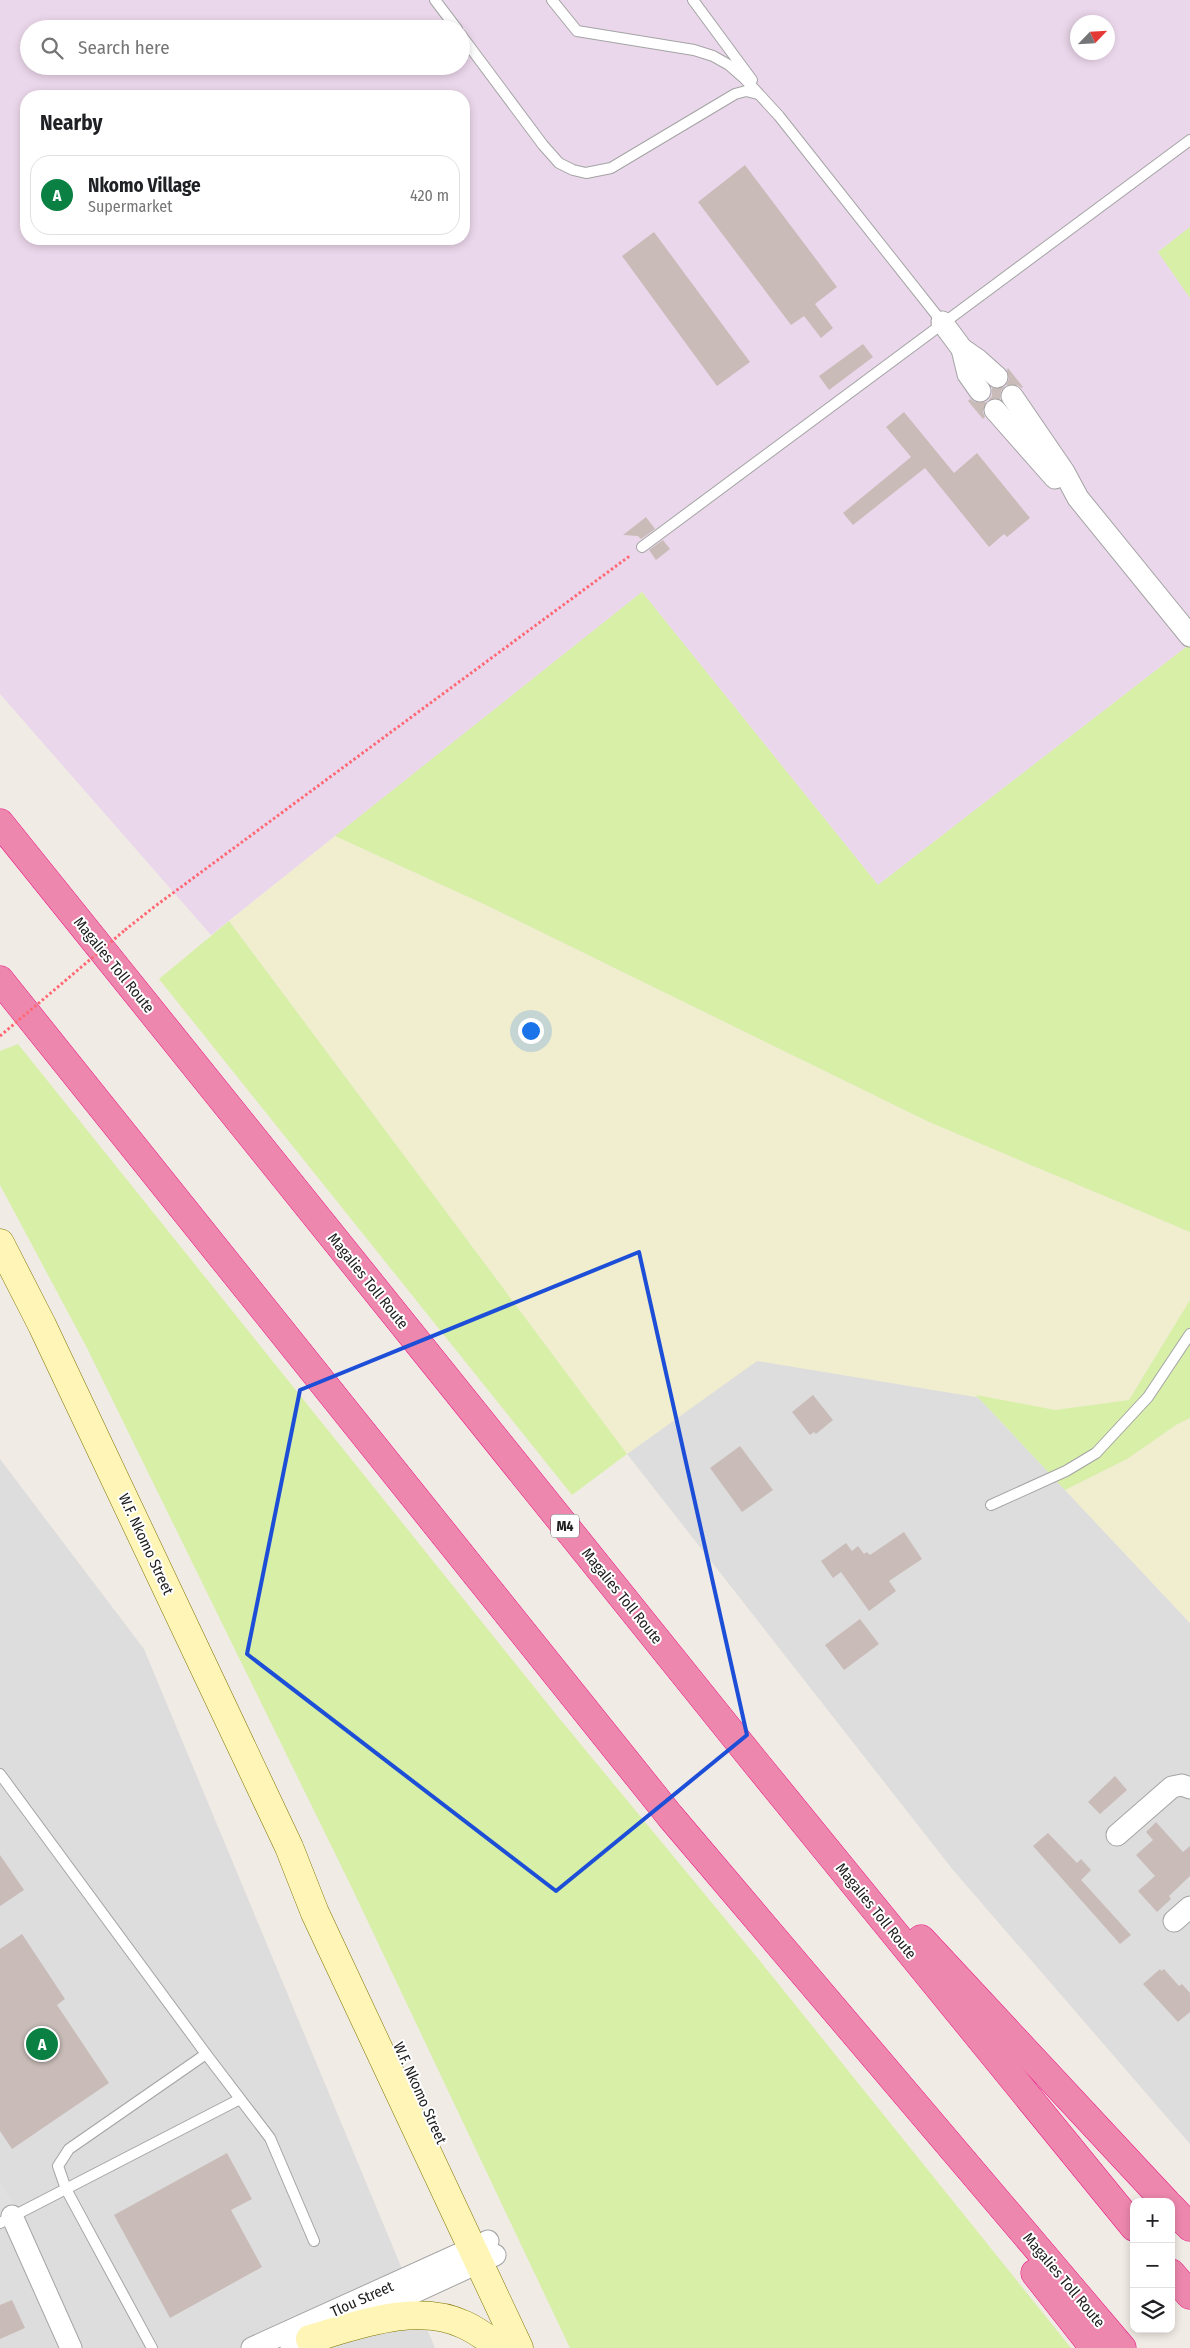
<!DOCTYPE html>
<meta charset="utf-8">
<style>
:root{--surface:#fff;--page:#f6f6f6;--text:#202124;--muted:#757577;--line:#e0e0e0;--accent:#0b8043}
body{margin:0;font-family:"Fira Sans Condensed",sans-serif;background:var(--page);color:var(--text)}
.controls{position:absolute;right:15px;bottom:15px;display:grid;overflow:hidden;border-radius:10px;box-shadow:0 2px 8px #0003}
.controls button{width:45px;height:45px;display:grid;place-items:center;padding:0;border:0;border-bottom:1px solid var(--line);background:var(--surface);color:var(--text);font:25px sans-serif}
.compass{position:absolute;left:1070px;top:15px;width:45px;height:45px;border-radius:50%;background:var(--surface);box-shadow:0 2px 8px #0003;rotate:65deg}
.you{position:absolute;left:530px;top:1030px;width:18px;height:18px;margin:-12px;border:4px solid #fff;border-radius:50%;background:#1a73e8;box-shadow:0 0 0 8px #1a73e833}
.badge{display:grid;place-items:center;width:32px;height:32px;border-radius:50%;background:var(--accent);color:#fff;font-size:16px;font-weight:700}
.pin{position:absolute;translate:-50% -50%;border:2px solid #fff;box-shadow:0 1px 5px #0006}
.list{margin:0;padding:0;list-style:none}
h2{display:flex;justify-content:space-between;align-items:center;height:65px;margin:0;padding:0 20px;font-size:21px}
h2 small{font-size:16px;font-weight:400;color:var(--muted)}
.list li{display:grid;grid-template-columns:32px 1fr auto;gap:15px;align-items:center;box-sizing:border-box;height:80px;margin:0 10px 10px;padding:0 10px;border:1px solid var(--line);border-radius:20px}
.list b{display:block;font-size:19px;white-space:nowrap}
.list p{margin:0;font-size:16px;white-space:nowrap;color:var(--muted)}
.list em{font-size:16px;font-style:normal;color:var(--muted)}
.icon{flex:none;width:28px;height:28px;fill:none;stroke:currentColor;stroke-width:2;stroke-linecap:round;stroke-linejoin:round}
.map{position:relative;flex:none;width:1190px;height:2348px;overflow:hidden}
.search{position:absolute;background:var(--surface);box-shadow:0 2px 8px #0003;left:20px;top:20px;width:450px;height:55px;display:flex;align-items:center;gap:12px;box-sizing:border-box;padding:0 18px;border-radius:28px;color:var(--muted);font-size:19px}
.panel{position:absolute;background:var(--surface);box-shadow:0 2px 8px #0003;left:20px;top:90px;width:450px;height:155px;border-radius:20px}
.map>svg:first-child{display:block}
</style>
<div class="map">
<svg width="1190" height="2348" viewBox="0 0 1190 2348">
<rect width="100%" height="100%" fill="#f1ebe5"/>
<!-- residential -->
<g fill="#dedddd">
<path d="M 757,1360 L 976,1395 L 1190,1623 L 1190,2144 L 953,1870 L 627,1454 Z"/>
<path d="M 0,1459 L 144,1649 L 435,2348 L 0,2348 Z"/>
</g>
<!-- industrial -->
<path fill="#ebd7eb" fill-rule="evenodd" d="M 0,0 L 1190,0 L 1190,227 L 1158,252 L 1190,298 L 1190,644 L 878,885 L 642,592 L 211,935 L 0,694 ZM 1078,22 L 1108,22 L 1108,52 L 1078,52 ZM 29,29 L 461,29 L 461,66 L 29,66 ZM 26,96 L 464,96 L 464,239 L 26,239 Z"/>
<!-- farmland -->
<g fill="#f1eecf">
<path d="M 335,836 L 488,906 L 929,1122 L 1190,1232 L 1190,1300 L 1129,1400 L 1055,1410 L 757,1361 L 627,1454 L 229,921 Z"/>
<path d="M 1190,1418 L 1190,1623 L 1065,1490 L 1127,1459 L 1176,1425 Z"/>
</g>
<!-- grass -->
<g fill="#d7efa7">
<path d="M 1190,227 L 1190,298 L 1158,252 Z"/>
<path d="M 642,592 L 878,885 L 1190,644 L 1190,1232 L 929,1122 L 488,906 L 335,836 Z"/>
<path d="M 229,921 L 627,1454 L 572,1495 L 159,979 Z"/>
<path d="M 18,1044 L 559,1718 L 760,1961 L 1071,2348 L 570,2348 L 351,1886 L 87,1348 L 0,1185 L 0,1051 Z"/>
<path d="M 1190,1300 L 1190,1418 L 1176,1425 L 1127,1459 L 1065,1490 L 976,1395 L 1055,1410 L 1129,1400 Z"/>
</g>
<!-- parking -->
<path fill="#e0e0e0" d="M 0,2183 L 14,2204 L 0,2214 Z"/>
<!-- building -->
<g fill="#c9bcb8">
<path d="M 745,165 L 837,287 L 815,304 L 833,328 L 821,338 L 804,316 L 791,325 L 698,202 Z"/>
<path d="M 654,232 L 750,362 L 717,386 L 622,256 Z"/>
<path d="M 863,344 L 873,357 L 829,390 L 819,376 Z"/>
<path d="M 1008,368 L 1023,387 L 1022,388 L 1017,385 L 1006,385 L 1009,379 L 1007,370 Z"/>
<path d="M 1004,387 L 1001,391 L 1000,399 L 989,400 L 992,396 L 992,388 Z"/>
<path d="M 970,399 L 975,402 L 986,402 L 983,412 L 985,417 L 983,419 L 968,401 Z"/>
<path d="M 904,412 L 954,473 L 977,453 L 1030,518 L 1007,537 L 1004,534 L 989,547 L 925,468 L 853,525 L 843,513 L 911,457 L 886,427 Z"/>
<path d="M 646,517 L 655,529 L 641,539 L 638,536 L 623,535 Z"/>
<path d="M 663,540 L 670,549 L 656,560 L 649,550 Z"/>
<path d="M 813,1395 L 833,1420 L 816,1434 L 814,1432 L 810,1435 L 792,1412 Z"/>
<path d="M 740,1446 L 773,1490 L 742,1512 L 710,1468 Z"/>
<path d="M 904,1532 L 922,1559 L 889,1581 L 896,1591 L 869,1611 L 841,1572 L 833,1578 L 821,1561 L 846,1543 L 852,1551 L 858,1546 L 864,1554 L 867,1552 L 870,1555 Z"/>
<path d="M 860,1619 L 879,1644 L 844,1670 L 825,1645 Z"/>
<path d="M 1115,1776 L 1127,1790 L 1100,1814 L 1088,1802 Z"/>
<path d="M 1156,1822 L 1183,1852 L 1190,1846 L 1190,1876 L 1169,1896 L 1171,1899 L 1157,1912 L 1138,1891 L 1155,1876 L 1136,1855 L 1153,1840 L 1146,1832 Z"/>
<path d="M 1048,1833 L 1077,1863 L 1081,1859 L 1091,1870 L 1081,1880 L 1083,1882 L 1131,1935 L 1120,1944 L 1033,1846 Z"/>
<path d="M 0,1855 L 24,1890 L 0,1906 Z"/>
<path d="M 22,1934 L 65,1999 L 57,2005 L 109,2083 L 12,2149 L 0,2131 L 0,1949 Z"/>
<path d="M 1160,1969 L 1161,1971 L 1164,1969 L 1179,1986 L 1182,1984 L 1190,1993 L 1190,2012 L 1178,2022 L 1143,1984 Z"/>
<path d="M 227,2153 L 252,2199 L 231,2210 L 262,2267 L 170,2318 L 114,2215 Z"/>
<path d="M 12,2300 L 25,2328 L 0,2339 L 0,2305 Z"/>
</g>
<g fill="none" stroke-linecap="round" stroke-linejoin="round">
<defs>
<g id="service">
<path d="M 435,0 L 457,29"/>
<path d="M 552,0 L 577,31 L 694,50 L 713,56 L 729,65 L 745,79 L 779,116 L 942,322"/>
<path d="M 693,0 L 752,80"/>
<path d="M 461,35 L 543,145 L 559,163 L 573,170 L 586,173 L 611,168 L 735,94 L 746,91 L 758,94"/>
<path d="M 642,547 L 1190,140"/>
<path d="M 991,1505 L 1066,1471 L 1096,1453 L 1148,1397 L 1190,1334"/>
<path d="M 0,1774 L 206,2054 L 270,2138 L 314,2241"/>
<path d="M 0,2223 L 240,2099"/>
<path d="M 152,2348 L 66,2189 L 58,2166 L 69,2149 L 206,2054"/>
</g>
<g id="minor">
<path d="M 942,322 L 962,349 L 978,360 L 997,377"/>
<path d="M 962,349 L 968,374 L 980,391"/>
<path d="M 1012,396 L 1064,472 L 1078,498 L 1190,636"/>
<path d="M 995,410 L 1055,478"/>
<path d="M 1117,1835 L 1172,1787 L 1182,1785 L 1190,1788"/>
<path d="M 1174,1921 L 1190,1907"/>
<path d="M 12,2216 L 71,2348"/>
<path d="M 365,2315 L 495,2255"/>
<path d="M 252,2348 L 488,2241"/>
<path d="M 291,2348 L 323,2334"/>
</g>
<g id="secondary">
<path d="M 0,1243 L 42,1325 L 289,1847 L 315,1913 L 519,2348"/>
<path d="M 310,2339 C 358,2325 417,2302 465,2325 C 478,2331 489,2340 501,2348"/>
</g>
<g id="motorway">
<path d="M 0,823 L 751,1757 L 1134,2227"/>
<path d="M 0,980 L 670,1816 L 1122,2348"/>
<path d="M 921,1939 L 1166,2202"/>
<path d="M 1171,2207 L 1190,2227"/>
<path d="M 1035,2273 L 1094,2348"/>
<path d="M 1171,2273 L 1190,2295"/>
</g>
</defs>
<!-- service casing -->
<use href="#service" stroke="#a4a4a4" stroke-width="12"/>
<!-- minor casing -->
<use href="#minor" stroke="#a4a4a4" stroke-width="23"/>
<!-- secondary casing -->
<use href="#secondary" stroke="#7d7400" stroke-width="29"/>
<!-- motorway casing -->
<use href="#motorway" stroke="#ea1785" stroke-width="29"/>
<!-- path -->
<path stroke="#ff6874" stroke-width="3" stroke-dasharray="2.5 2.5" stroke-linecap="butt" d="M 125,930 L 154,907 L 631,555"/>
<!-- service -->
<use href="#service" stroke="#fff" stroke-width="10"/>
<!-- minor -->
<use href="#minor" stroke="#fff" stroke-width="21"/>
<!-- secondary -->
<use href="#secondary" stroke="#fff5b6" stroke-width="28"/>
<!-- motorway -->
<use href="#motorway" stroke="#ee87ad" stroke-width="28"/>
<!-- path-bridge -->
<path stroke="#ff6874" stroke-width="3" stroke-dasharray="2.5 2.5" stroke-linecap="butt" d="M 0,1036 L 125,930"/>
</g>
<!-- marked area -->
<path fill="none" stroke="#1d4ed8" stroke-width="4" stroke-linejoin="round" d="M 639,1252 L 747,1735 L 556,1891 L 247,1654 L 300,1390 Z"/>
<g text-anchor="middle" dominant-baseline="central" stroke-width="4" stroke-linejoin="round" paint-order="stroke">
<!-- shield labels -->
<rect fill="#fff" stroke="#636363" stroke-width="1" x="551" y="1514.5" width="28" height="23" rx="4"/>
<g font-size="14" font-weight="bold" fill="#202020">
<text x="565" y="1526">M4</text>
</g>
<!-- street labels -->
<g font-size="15" fill="#202020" stroke="#fff">
<text transform="translate(114 965) rotate(51)">Magalies Toll Route</text>
<text transform="translate(368 1281) rotate(51)">Magalies Toll Route</text>
<text transform="translate(146 1544) rotate(65)">W.F. Nkomo Street</text>
<text transform="translate(622 1596) rotate(51)">Magalies Toll Route</text>
<text transform="translate(876 1911) rotate(51)">Magalies Toll Route</text>
<text transform="translate(420 2093) rotate(66)">W.F. Nkomo Street</text>
<text transform="translate(1064 2280) rotate(50)">Magalies Toll Route</text>
<text transform="translate(362 2299) rotate(-24)">Tlou Street</text>
</g>
</g>
</svg>
<div class="controls">
<button>+</button>
<button>−</button>
<button><svg class="icon" aria-label="layers" viewBox="0 0 24 24"><path d="M12 4l9 5-9 5-9-5zM3 14l9 5 9-5"/></svg></button>
</div>
<svg class="compass" viewBox="-18 -18 36 36"><path d="M0-13l5 13h-10z" fill="#e53935"/><path d="M0 13l5-13h-10z" fill="#757577"/></svg>
<div class="you"></div>
<div class="pin badge" style="left:42px;top:2044px">A</div>
<div class="search"><svg class="icon" aria-label="search" viewBox="0 0 24 24"><circle cx="10" cy="10" r="6"/><path d="M15 15l6 6"/></svg>Search here</div>
<section class="panel">
<h2>Nearby<small></small></h2>
<ul class="list">
<li><span class="badge">A</span><div><b>Nkomo Village</b><p>Supermarket</p></div><em>420 m</em></li>
</ul>
</section>
</div>
